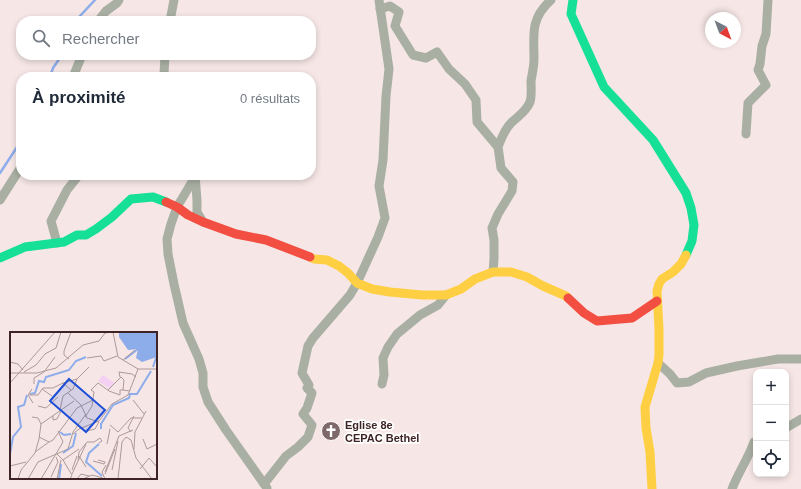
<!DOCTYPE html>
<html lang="fr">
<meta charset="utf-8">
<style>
:root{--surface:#fff;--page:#f2f2f3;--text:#1f2937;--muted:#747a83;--line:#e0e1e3}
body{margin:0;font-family:Arial,sans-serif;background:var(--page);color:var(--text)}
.controls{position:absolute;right:12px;bottom:12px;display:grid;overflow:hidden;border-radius:8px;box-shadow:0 2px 6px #0003}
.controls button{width:36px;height:36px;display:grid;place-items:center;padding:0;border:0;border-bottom:1px solid var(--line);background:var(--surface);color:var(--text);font:20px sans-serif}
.compass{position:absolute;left:705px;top:12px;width:36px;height:36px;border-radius:50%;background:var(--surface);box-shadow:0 2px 6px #0003;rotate:139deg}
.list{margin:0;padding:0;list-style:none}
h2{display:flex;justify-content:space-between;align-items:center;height:52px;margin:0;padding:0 16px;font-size:17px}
h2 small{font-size:13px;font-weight:400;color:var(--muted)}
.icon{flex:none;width:22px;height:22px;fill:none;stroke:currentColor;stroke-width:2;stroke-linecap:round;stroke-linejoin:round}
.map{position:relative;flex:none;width:801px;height:489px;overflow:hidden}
.search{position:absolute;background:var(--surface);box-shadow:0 2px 6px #0003;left:16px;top:16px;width:300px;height:44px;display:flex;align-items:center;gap:10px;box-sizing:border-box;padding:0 14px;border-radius:16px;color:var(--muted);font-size:15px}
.panel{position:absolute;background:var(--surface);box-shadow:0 2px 6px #0003;left:16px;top:72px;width:300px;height:108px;border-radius:16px}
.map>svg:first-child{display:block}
</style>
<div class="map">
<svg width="801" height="489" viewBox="0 0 801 489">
<rect width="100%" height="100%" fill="#f6e7e6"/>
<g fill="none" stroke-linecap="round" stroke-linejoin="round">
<!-- stream -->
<g stroke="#8dacea" stroke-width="2.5">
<path d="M 78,21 L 79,17 L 95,0"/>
<path d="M 50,77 L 53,68 L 62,55"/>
<path d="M 0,173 L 21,141"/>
</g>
<!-- street -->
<g stroke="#a9b0a3" stroke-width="9">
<path d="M 380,9 L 390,6 L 399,12 L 395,26 L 413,55 L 426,58 L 437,52 L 449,69 L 465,84 L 476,100 L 477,122 L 498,147 L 501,168 L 513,182 L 512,191 L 498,214 L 492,228 L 494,240 L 494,259 L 493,272"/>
<path d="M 98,21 L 106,11 L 117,3 L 119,0"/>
<path d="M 170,21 L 174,0"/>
<path d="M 165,55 L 164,74 L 165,77"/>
<path d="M 73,77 L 82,55"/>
<path d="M 746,134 L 748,103 L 766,85 L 758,70 L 760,64 L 762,46 L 766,34 L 768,0"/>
<path d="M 498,147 C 501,139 505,129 511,123 C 518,116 526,112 530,102 C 532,96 531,87 531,81 C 532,74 534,67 534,59 C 534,34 530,19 551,0"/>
<path d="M 195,175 L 197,200 L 197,212 L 203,222"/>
<path d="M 195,177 L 177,207 L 171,224 L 167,239 L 168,254 L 174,284 L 183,323 L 199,359 L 203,373 L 203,387 L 208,402 L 226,430 L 267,488"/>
<path d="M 0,200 L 21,167"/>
<path d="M 57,243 L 51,221 L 67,190 L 79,175"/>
<path d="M 658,363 L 670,374 L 677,383 L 689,382 L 706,373 L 737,366 L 778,359 L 801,359"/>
<path d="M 382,384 L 384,375 L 383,358 L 388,347 L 397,334 L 420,315 L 438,305 L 446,295"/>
<path d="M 786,428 L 801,419"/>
<path d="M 264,484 L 286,456 L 298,447 L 308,437 L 312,425 L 303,414 L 307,408 L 312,393 L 307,388 L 309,385 L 302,373 L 308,346 L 313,338 L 350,295 L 357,283 L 378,237 L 385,218 L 379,186 L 383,160 L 386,96 L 389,69 L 379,0"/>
<path d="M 732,489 C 738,473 748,459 754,442 L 756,442"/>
</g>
<!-- fast -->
<g stroke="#16e098" stroke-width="9">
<path d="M 573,0 L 571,14 L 604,87 L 653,140 L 686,193 L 691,208 L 694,225 L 692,241 L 686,255"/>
<path d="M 0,258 L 25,247 L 64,242 L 77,235 L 86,235 L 96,229 L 112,217 L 131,199 L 153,197 L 166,202"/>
</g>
<!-- slow -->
<g stroke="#ffcf43" stroke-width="9">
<path d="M 310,257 L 314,259 L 327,260 L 339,266 L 348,273 L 357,283 L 372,289 L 390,292 L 422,295 L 446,295 L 461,289 L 475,279 L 493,272 L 511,272 L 527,277 L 543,286 L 566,296 L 568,298"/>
<path d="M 652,489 L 650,452 L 646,428 L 645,407 L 658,363 L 659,355 L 659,329 L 657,291 L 659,284 L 662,279 L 673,272 L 681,264 L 686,255"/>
</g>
<!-- jam -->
<g stroke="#f24e42" stroke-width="9">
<path d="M 166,202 L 177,207 L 188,215 L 203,222 L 236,234 L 266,240 L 310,257"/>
<path d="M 568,298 L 584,313 L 597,321 L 632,318 L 657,301"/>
</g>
</g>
<!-- icons -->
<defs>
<symbol id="church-disc" viewBox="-11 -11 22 22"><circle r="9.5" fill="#7e6868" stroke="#fff"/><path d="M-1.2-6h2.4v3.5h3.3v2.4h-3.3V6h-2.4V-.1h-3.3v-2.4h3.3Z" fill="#fff"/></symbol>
</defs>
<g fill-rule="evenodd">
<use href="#church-disc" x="320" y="420" width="22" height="22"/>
</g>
<g text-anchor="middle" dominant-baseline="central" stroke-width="3.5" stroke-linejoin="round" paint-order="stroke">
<!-- poi labels -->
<g font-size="11" font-weight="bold" fill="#3e2424" stroke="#fff" text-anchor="start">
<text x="345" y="425">Eglise 8e<tspan x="345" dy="13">CEPAC Bethel</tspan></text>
</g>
</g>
<!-- overview -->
<g transform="translate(10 332)">
<rect width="147" height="147" fill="#f6e7e6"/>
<path d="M 93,43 L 105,51 L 100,57 L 88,49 Z" fill="#f4d1f2"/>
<path d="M 109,0 L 147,0 L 147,25 L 132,30 L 126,26 L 128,17 L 118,18 L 109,5 Z" fill="#8dacea"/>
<path fill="none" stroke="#8dacea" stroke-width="2" d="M 115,27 L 128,17M 143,35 L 147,23M 20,62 L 25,61 L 29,49 L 34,50 L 36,45 L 59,38 L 66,29 L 76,25M 91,97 L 91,92 L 103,73 L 119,66 L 120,62 L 127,62 L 141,39M 50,100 L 54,103 L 61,102M 89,112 L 79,121 L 76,130 L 92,144M 53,121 L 63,114 L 66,101M 0,122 L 3,105 L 11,95 L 8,75 L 14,73 L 17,63M 49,147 L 51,132"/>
<path fill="none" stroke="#ac9998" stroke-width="1" d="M 103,0 L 108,25 L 128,37 L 147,37M 77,26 L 91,24 L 94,29 L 107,24M 59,27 L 54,23 L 54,19 L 61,0M 113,28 L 125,18M 0,30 L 8,32 L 13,38M 14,40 L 26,33 L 35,22 L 46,16 L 51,0M 0,41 L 27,41 L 46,36 L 73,13 L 89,9 L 95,1 L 102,0M 110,45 L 109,40 L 122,42 L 126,45M 0,51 L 45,0M 24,52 L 24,46 L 34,40 L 45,25M 22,57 L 18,63 L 23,71M 32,57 L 42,64M 61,58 L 53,51 L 67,47 L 79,35M 98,58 L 111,45 L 114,48 L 113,58 L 120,59M 58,61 L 71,73 L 77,86 L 89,90 L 85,97 L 77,99M 19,63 L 28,63 L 33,56 L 43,56 L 53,51M 123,68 L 134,82M 28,74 L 36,76 L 48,65M 50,78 L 53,64 L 63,57 L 67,47M 43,84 L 43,88 L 47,87 L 51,79M 75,85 L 82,74 L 84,60 L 81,58 L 88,51 L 99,59 L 110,63 L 110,58 L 113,58M 31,92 L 64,69M 100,93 L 108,100 L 121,86 L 132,86M 121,100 L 118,96 L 124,84M 63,102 L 69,97 L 89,89 L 102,72 L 118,63 L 128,37M 29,105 L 39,110 L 43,108 L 67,76 L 83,68M 133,107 L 137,117 L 147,112M 97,112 L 100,97M 124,117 L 125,100 L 136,79M 25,120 L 39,110M 47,122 L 53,128 L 69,117M 69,124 L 76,135M 53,128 L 62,143 L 60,147M 68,128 L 69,120 L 77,110 L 84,110 L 90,106 L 92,109 L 89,111M 83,129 L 94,132 L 95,130 L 88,128M 0,134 L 16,130M 130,137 L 139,126 L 147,135M 62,138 L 67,124M 102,138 L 108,109M 95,140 L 109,104 L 123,98M 62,142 L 76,112M 95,142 L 105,117M 41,145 L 48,130 L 46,125M 8,147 L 11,138 L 25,121 L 29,107 L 31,92 L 28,86 L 22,85M 18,147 L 28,130 L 58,117 L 63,100 L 76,82M 31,147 L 53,110 L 48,99M 47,147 L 51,128M 67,147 L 71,142 L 79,144M 73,147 L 82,143 L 93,146M 95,147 L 92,140 L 96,133M 108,147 L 112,110 L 116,105 L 121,108 L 126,126 L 142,147"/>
<path fill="#1d4ed8" fill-opacity="0.15" stroke="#1d4ed8" stroke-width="2" d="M 59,47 L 95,78 L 76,100 L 40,69 Z"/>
<rect width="147" height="147" fill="none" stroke="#3e2424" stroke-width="2"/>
</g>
</svg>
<div class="controls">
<button>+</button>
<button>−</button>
<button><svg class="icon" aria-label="locate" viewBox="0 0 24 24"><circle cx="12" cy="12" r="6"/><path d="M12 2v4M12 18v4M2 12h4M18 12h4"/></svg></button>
</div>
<svg class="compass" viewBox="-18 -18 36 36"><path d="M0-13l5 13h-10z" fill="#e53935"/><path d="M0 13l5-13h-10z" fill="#747a83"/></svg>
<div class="search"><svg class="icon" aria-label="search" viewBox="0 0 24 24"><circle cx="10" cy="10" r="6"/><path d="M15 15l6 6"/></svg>Rechercher</div>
<section class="panel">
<h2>À proximité<small>0 résultats</small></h2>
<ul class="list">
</ul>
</section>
</div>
